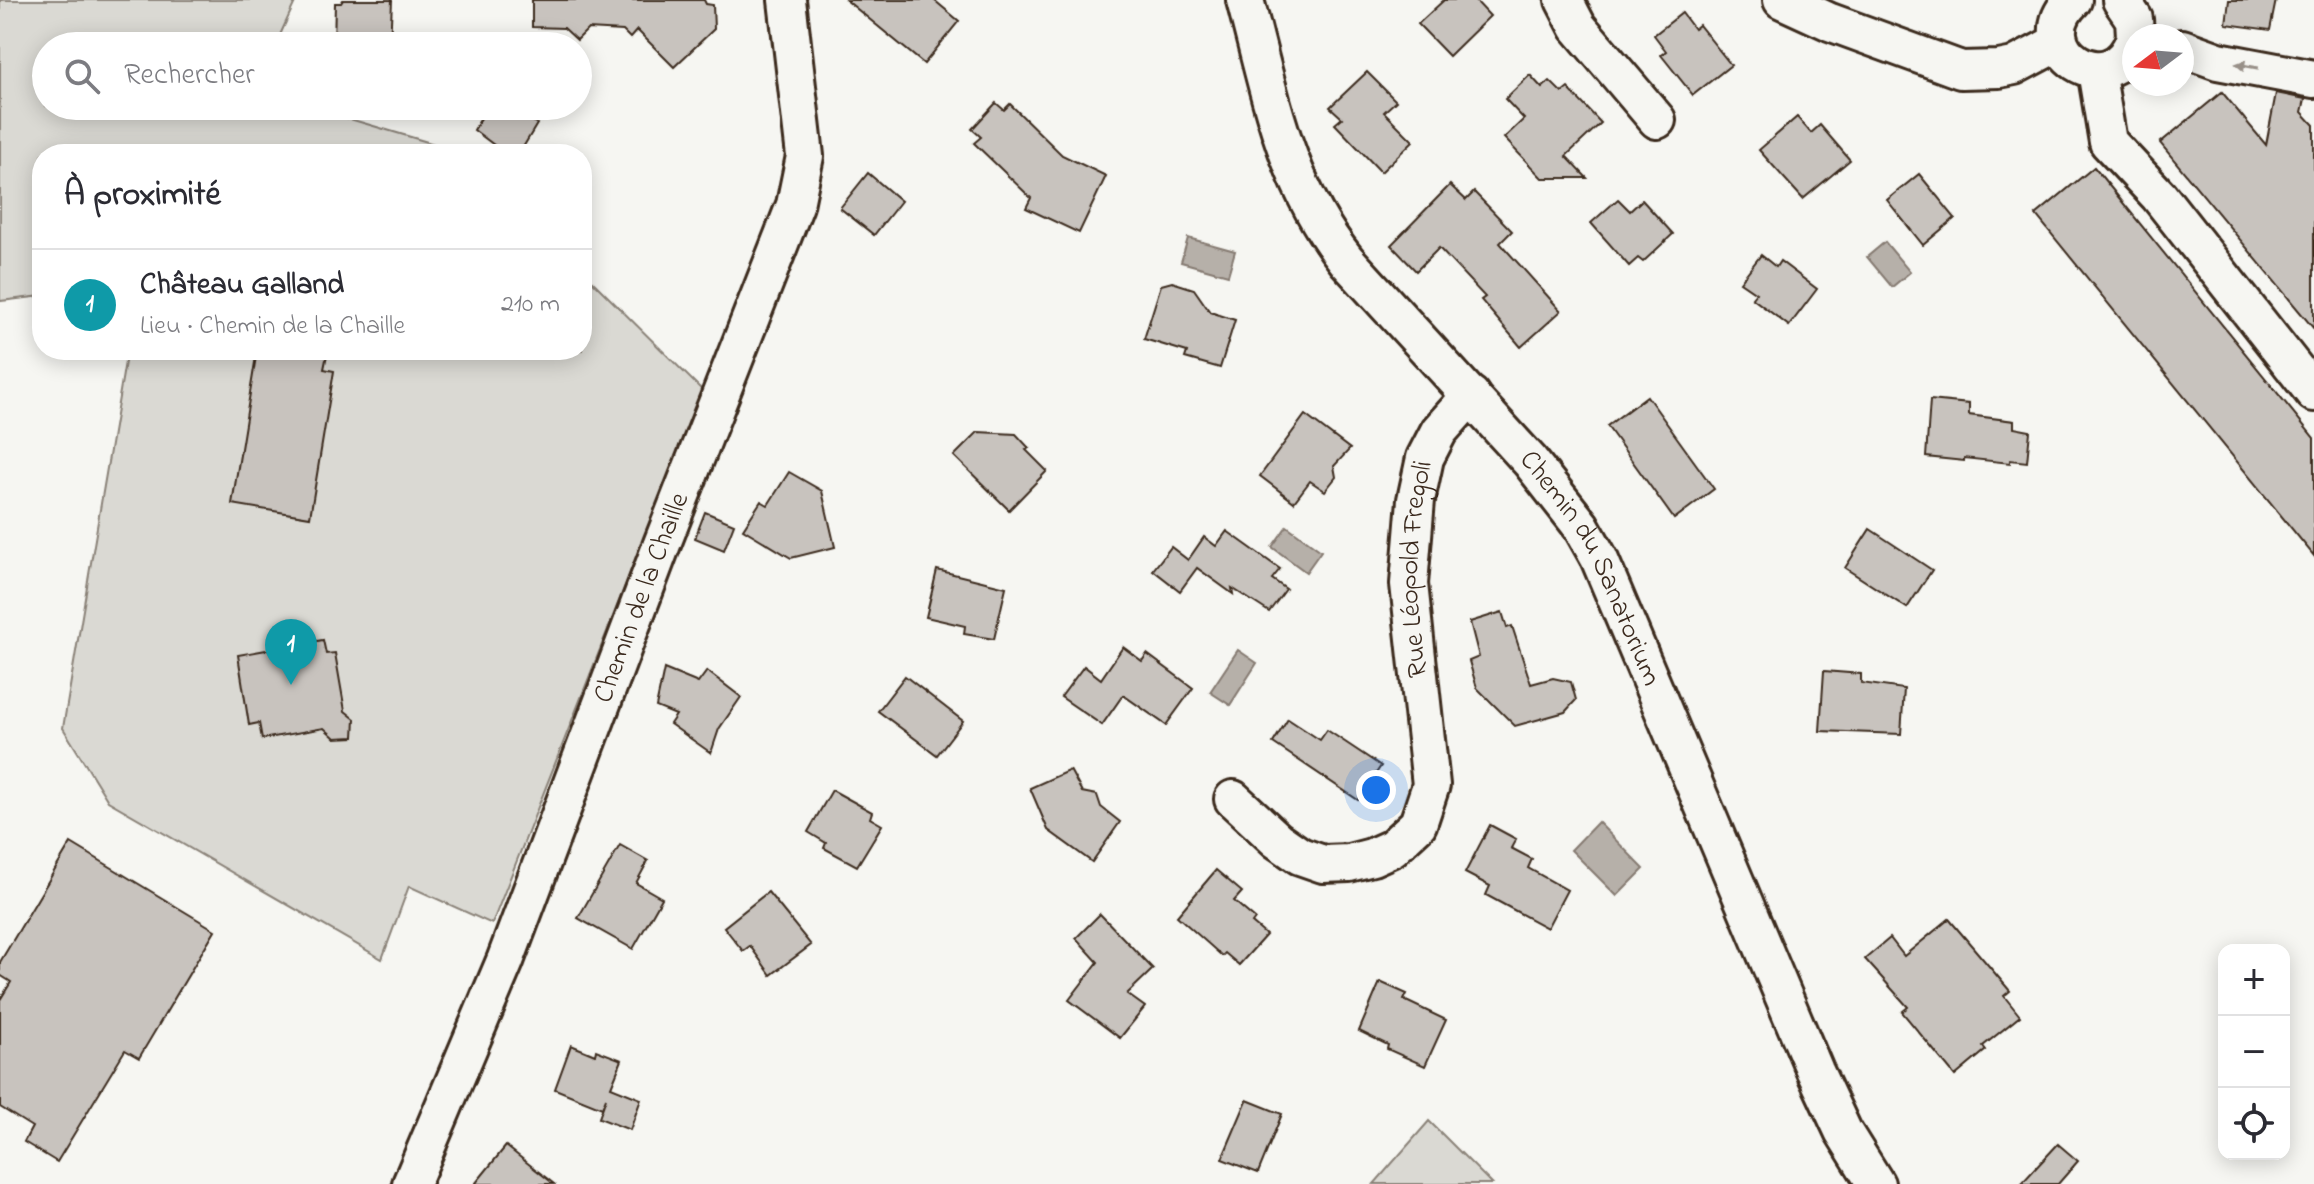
<!DOCTYPE html>
<html lang="fr">
<meta charset="utf-8">
<style>
:root{--surface:#fff;--page:#f2f2f3;--text:#2b2b33;--muted:#7c7c81;--line:#e1e1e2;--accent:#1f6fb2}
body{margin:0;font-family:"Indie Flower",sans-serif;background:var(--page);color:var(--text)}
.controls{position:absolute;right:24px;bottom:24px;display:grid;overflow:hidden;border-radius:16px;box-shadow:0 4px 20px #0003}
.controls button{width:72px;height:72px;display:grid;place-items:center;padding:0;border:0;border-bottom:2px solid var(--line);background:var(--surface);color:var(--text);font:40px sans-serif}
.compass{position:absolute;left:2122px;top:24px;width:72px;height:72px;border-radius:50%;background:var(--surface);box-shadow:0 4px 20px #0003;rotate:254deg}
.you{position:absolute;left:1376px;top:790px;width:28px;height:28px;margin:-20px;border:6px solid #fff;border-radius:50%;background:#1a73e8;box-shadow:0 0 0 12px #1a73e833}
.badge{display:grid;place-items:center;width:52px;height:52px;border-radius:50%;background:var(--accent);color:#fff;font-size:26px;font-weight:700}
.pin{position:absolute;translate:-50% -66px;filter:drop-shadow(0 2px 4px #0008)}
.pin::after{content:'';position:absolute;top:42px;width:28px;height:24px;background:inherit;clip-path:polygon(0 0,100% 0,50% 100%)}
.list{margin:0;padding:0;list-style:none}
h2{display:flex;justify-content:space-between;align-items:center;height:104px;margin:0;padding:0 32px;font-size:34px}
h2 small{font-size:26px;font-weight:400;color:var(--muted)}
.list li{display:grid;grid-template-columns:52px 1fr auto;gap:24px;align-items:center;box-sizing:border-box;height:112px;padding:0 32px;border-top:2px solid var(--line)}
.list b{display:block;font-size:30px;white-space:nowrap}
.list p{margin:0;font-size:26px;white-space:nowrap;color:var(--muted)}
.list em{font-size:26px;font-style:normal;color:var(--muted)}
.icon{flex:none;width:44px;height:44px;fill:none;stroke:currentColor;stroke-width:2;stroke-linecap:round;stroke-linejoin:round}
.map{position:relative;flex:none;width:2314px;height:1184px;overflow:hidden}
.search{position:absolute;background:var(--surface);box-shadow:0 4px 20px #0003;left:32px;top:32px;width:560px;height:88px;display:flex;align-items:center;gap:20px;box-sizing:border-box;padding:0 28px;border-radius:44px;color:var(--muted);font-size:30px}
.panel{position:absolute;background:var(--surface);box-shadow:0 4px 20px #0003;left:32px;top:144px;width:560px;height:216px;border-radius:32px}
.map>svg:first-child{display:block}
</style>
<div class="map">
<svg width="2314" height="1184" viewBox="0 0 2314 1184">
<rect width="100%" height="100%" fill="#f6f6f2"/>
<filter id="ink" filterUnits="userSpaceOnUse"><feTurbulence type="fractalNoise" baseFrequency=".0125" numOctaves="2"/><feDisplacementMap in="SourceGraphic" scale="16" xChannelSelector="R" yChannelSelector="G"/><feConvolveMatrix kernelMatrix="1 2 1 2 8 2 1 2 1" color-interpolation-filters="sRGB"/></filter>
<g filter="url(#ink)">
<!-- green -->
<g fill="#dad9d3" stroke="#8a8278" stroke-width="2">
<path d="M 0,0 L 296,0 L 275,46 L 46,46 L 46,106 L 306,106 L 441,146 L 454,154 L 42,154 L 42,296 L 0,301 Z"/>
<path d="M 582,271 L 702,390 L 492,924 L 409,886 L 382,959 L 108,801 L 63,728 L 127,350 L 582,350 Z"/>
<path d="M 1429,1121 L 1492,1184 L 1374,1184 Z"/>
</g>
<!-- water -->
<g fill="#b6b0a9" stroke="#857a71" stroke-width="2">
<path d="M 1188,238 L 1235,251 L 1228,275 L 1181,262 Z"/>
<path d="M 1885,242 L 1910,272 L 1892,287 L 1867,257 Z"/>
<path d="M 1287,526 L 1321,551 L 1306,572 L 1272,547 Z"/>
<path d="M 1238,650 L 1257,663 L 1230,705 L 1210,692 Z"/>
<path d="M 1598,822 L 1644,869 L 1617,896 L 1571,850 Z"/>
</g>
<!-- building -->
<g fill="#c8c3be" stroke="#3b2a1e" stroke-width="2">
<path d="M 343,0 L 392,0 L 390,46 L 334,46 L 335,3 L 341,3 Z"/>
<path d="M 532,0 L 704,0 L 706,4 L 713,5 L 714,29 L 674,67 L 637,30 L 630,38 L 623,31 L 588,29 L 577,40 L 564,28 L 532,27 Z"/>
<path d="M 846,0 L 934,0 L 959,21 L 924,64 Z"/>
<path d="M 1444,0 L 1475,0 L 1490,16 L 1449,56 L 1418,24 Z"/>
<path d="M 2229,0 L 2276,0 L 2270,30 L 2226,24 Z"/>
<path d="M 1682,13 L 1694,29 L 1699,25 L 1731,65 L 1693,95 L 1661,55 L 1666,51 L 1654,35 Z"/>
<path d="M 1367,72 L 1396,101 L 1384,112 L 1413,141 L 1381,172 L 1335,124 L 1342,118 L 1330,107 Z"/>
<path d="M 1530,75 L 1542,88 L 1550,81 L 1562,93 L 1568,88 L 1601,123 L 1566,156 L 1587,178 L 1542,178 L 1504,138 L 1524,119 L 1505,99 Z"/>
<path d="M 2222,92 L 2266,145 L 2276,93 L 2305,99 L 2302,112 L 2314,125 L 2314,329 L 2160,143 Z"/>
<path d="M 996,103 L 1004,110 L 1010,104 L 1062,155 L 1106,176 L 1079,233 L 1026,208 L 1031,198 L 974,143 L 981,137 L 972,129 Z"/>
<path d="M 488,106 L 513,106 L 537,124 L 519,154 L 506,154 L 474,130 Z"/>
<path d="M 1797,117 L 1811,133 L 1820,125 L 1850,160 L 1803,199 L 1759,150 Z"/>
<path d="M 2094,167 L 2314,438 L 2314,556 L 2036,215 Z"/>
<path d="M 868,173 L 901,201 L 874,235 L 840,208 Z"/>
<path d="M 1919,174 L 1955,218 L 1923,245 L 1887,200 Z"/>
<path d="M 1450,185 L 1466,200 L 1474,192 L 1512,231 L 1500,243 L 1561,311 L 1521,347 L 1481,300 L 1485,297 L 1439,248 L 1416,271 L 1391,245 Z"/>
<path d="M 1618,199 L 1630,211 L 1642,200 L 1673,234 L 1643,262 L 1638,258 L 1629,266 L 1591,223 Z"/>
<path d="M 1761,255 L 1776,267 L 1780,261 L 1817,289 L 1789,326 L 1752,298 L 1756,293 L 1740,282 Z"/>
<path d="M 1172,282 L 1194,289 L 1210,312 L 1235,320 L 1220,368 L 1185,358 L 1187,352 L 1144,339 L 1161,285 Z"/>
<path d="M 257,350 L 328,350 L 324,369 L 334,371 L 310,517 L 232,504 Z"/>
<path d="M 1647,396 L 1714,489 L 1674,519 L 1607,426 Z"/>
<path d="M 1930,400 L 1969,404 L 1969,415 L 2014,421 L 2014,428 L 2030,431 L 2027,462 L 2010,460 L 2010,463 L 1964,458 L 1964,461 L 1926,457 Z"/>
<path d="M 1305,415 L 1350,449 L 1334,466 L 1336,477 L 1325,491 L 1310,481 L 1294,502 L 1260,476 Z"/>
<path d="M 978,432 L 1016,434 L 1029,448 L 1026,450 L 1047,471 L 1009,510 L 954,456 Z"/>
<path d="M 789,472 L 822,491 L 835,547 L 791,558 L 743,529 L 761,501 L 768,505 Z"/>
<path d="M 705,512 L 734,524 L 724,550 L 695,538 Z"/>
<path d="M 1870,529 L 1932,570 L 1907,608 L 1845,568 Z"/>
<path d="M 1227,531 L 1280,569 L 1272,579 L 1286,589 L 1269,612 L 1232,588 L 1233,594 L 1197,568 L 1180,591 L 1153,570 L 1171,547 L 1188,560 L 1204,537 L 1216,546 Z"/>
<path d="M 937,570 L 1006,587 L 994,639 L 964,634 L 965,626 L 926,617 Z"/>
<path d="M 1502,612 L 1507,628 L 1512,626 L 1531,684 L 1553,678 L 1571,682 L 1576,700 L 1565,712 L 1515,726 L 1477,688 L 1469,661 L 1479,657 L 1470,622 Z"/>
<path d="M 323,640 L 326,654 L 335,653 L 345,711 L 355,719 L 354,737 L 335,738 L 324,728 L 262,739 L 259,723 L 249,725 L 238,655 Z"/>
<path d="M 1123,647 L 1142,661 L 1147,654 L 1193,688 L 1166,725 L 1123,695 L 1102,725 L 1061,697 L 1084,666 L 1101,679 Z"/>
<path d="M 664,669 L 698,683 L 707,671 L 741,697 L 719,729 L 711,753 L 670,724 L 676,715 L 656,707 Z"/>
<path d="M 1824,671 L 1861,674 L 1861,683 L 1904,689 L 1901,734 L 1820,731 Z"/>
<path d="M 905,676 L 963,721 L 937,755 L 878,711 Z"/>
<path d="M 1288,719 L 1320,740 L 1327,730 L 1381,766 L 1358,800 L 1273,743 Z"/>
<path d="M 1070,770 L 1082,792 L 1097,795 L 1101,807 L 1120,822 L 1092,862 L 1048,830 L 1030,788 Z"/>
<path d="M 832,790 L 872,812 L 870,818 L 882,825 L 857,866 L 824,848 L 826,843 L 808,832 Z"/>
<path d="M 1490,825 L 1516,839 L 1511,848 L 1532,859 L 1528,868 L 1567,890 L 1547,928 L 1486,895 L 1490,886 L 1465,873 Z"/>
<path d="M 71,843 L 215,930 L 139,1058 L 125,1050 L 57,1162 L 24,1142 L 32,1127 L 0,1107 L 0,1000 L 11,982 L 0,975 L 0,962 Z"/>
<path d="M 620,845 L 648,861 L 636,883 L 662,898 L 633,949 L 578,918 Z"/>
<path d="M 1216,870 L 1242,892 L 1234,901 L 1255,919 L 1252,923 L 1266,935 L 1239,965 L 1225,953 L 1222,956 L 1177,916 Z"/>
<path d="M 768,892 L 811,945 L 771,975 L 750,946 L 743,951 L 724,927 Z"/>
<path d="M 1100,914 L 1153,969 L 1127,994 L 1145,1007 L 1120,1038 L 1069,1000 L 1098,962 L 1076,938 Z"/>
<path d="M 1949,919 L 2010,991 L 2004,996 L 2020,1016 L 1983,1046 L 1986,1050 L 1955,1076 L 1902,1012 L 1908,1007 L 1865,959 L 1890,938 L 1904,956 Z"/>
<path d="M 1380,982 L 1407,994 L 1404,1000 L 1446,1020 L 1425,1066 L 1387,1049 L 1388,1045 L 1359,1031 Z"/>
<path d="M 571,1045 L 595,1055 L 596,1050 L 622,1060 L 611,1087 L 641,1099 L 630,1130 L 599,1118 L 606,1098 L 602,1108 L 555,1089 Z"/>
<path d="M 1247,1100 L 1282,1114 L 1258,1173 L 1222,1159 Z"/>
<path d="M 2058,1144 L 2078,1161 L 2058,1184 L 2021,1184 Z"/>
<path d="M 506,1146 L 554,1184 L 475,1184 Z"/>
</g>
<g fill="none" stroke-linecap="round" stroke-linejoin="round">
<defs>
<g id="street">
<path id="s1" d="M 1245,0 C 1270,94 1285,184 1347,261 L 1530,461 L 1581,526 L 1599,558 L 1815,1071 L 1843,1131 L 1876,1184"/>
<path d="M 1564,0 L 1578,27 L 1657,120"/>
<path d="M 1782,0 L 1830,22 L 1961,70 L 1999,69 L 2014,66 L 2059,42"/>
<path d="M 2073,0 C 2023,48 2111,105 2134,40"/>
<path d="M 2121,0 L 2134,19 L 2135,36"/>
<path d="M 2182,48 L 2218,61 L 2314,79"/>
<path d="M 2096,70 L 2108,142 L 2159,196 L 2314,393"/>
<path id="s2" d="M 1233,799 L 1277,840 L 1300,856 L 1323,864 L 1349,863 L 1372,857 L 1392,848 L 1418,824 L 1431,785 L 1409,584 L 1416,500 L 1425,458 L 1439,431 L 1471,395"/>
<path id="s3" d="M 411,1184 L 505,961 L 662,544 L 795,205 L 805,156 L 787,0"/>
</g>
</defs>
<!-- street casing -->
<use href="#street" stroke="#3b2a1e" stroke-width="42"/>
<!-- street -->
<use href="#street" stroke="#f6f6f2" stroke-width="36"/>
</g>
<!-- one-way arrows -->
<defs><path id="oneway-solid" d="M-6-.8H1V-3.2L6.5 0L1 3.2V.8H-6Z" transform="scale(2)"/></defs>
<use fill="#989088" href="#oneway-solid" transform="translate(2247 66) rotate(-170)"/>
</g>
<g text-anchor="middle" dominant-baseline="central" stroke-width="8" stroke-linejoin="round" paint-order="stroke">
<!-- street labels -->
<g font-size="28" fill="#3b2a1e" stroke="#f6f6f2">
<text stroke="none"><textPath href="#s2" startOffset="478">Rue Léopold Fregoli</textPath></text>
<text stroke="none"><textPath href="#s1" startOffset="678">Chemin du Sanatorium</textPath></text>
<text stroke="none"><textPath href="#s3" startOffset="630">Chemin de la Chaille</textPath></text>
</g>
</g>
</svg>
<div class="controls">
<button>+</button>
<button>−</button>
<button><svg class="icon" aria-label="locate" viewBox="0 0 24 24"><circle cx="12" cy="12" r="6"/><path d="M12 2v4M12 18v4M2 12h4M18 12h4"/></svg></button>
</div>
<svg class="compass" viewBox="-18 -18 36 36"><path d="M0-13l5 13h-10z" fill="#e53935"/><path d="M0 13l5-13h-10z" fill="#7c7c81"/></svg>
<div class="you"></div>
<div class="pin badge" style="left:291px;top:685px;background:#0f9aa8">1</div>
<div class="search"><svg class="icon" aria-label="search" viewBox="0 0 24 24"><circle cx="10" cy="10" r="6"/><path d="M15 15l6 6"/></svg>Rechercher</div>
<section class="panel">
<h2>À proximité<small></small></h2>
<ul class="list">
<li><span class="badge" style="background:#0f9aa8">1</span><div><b>Château Galland</b><p>Lieu · Chemin de la Chaille</p></div><em>210 m</em></li>
</ul>
</section>
</div>
